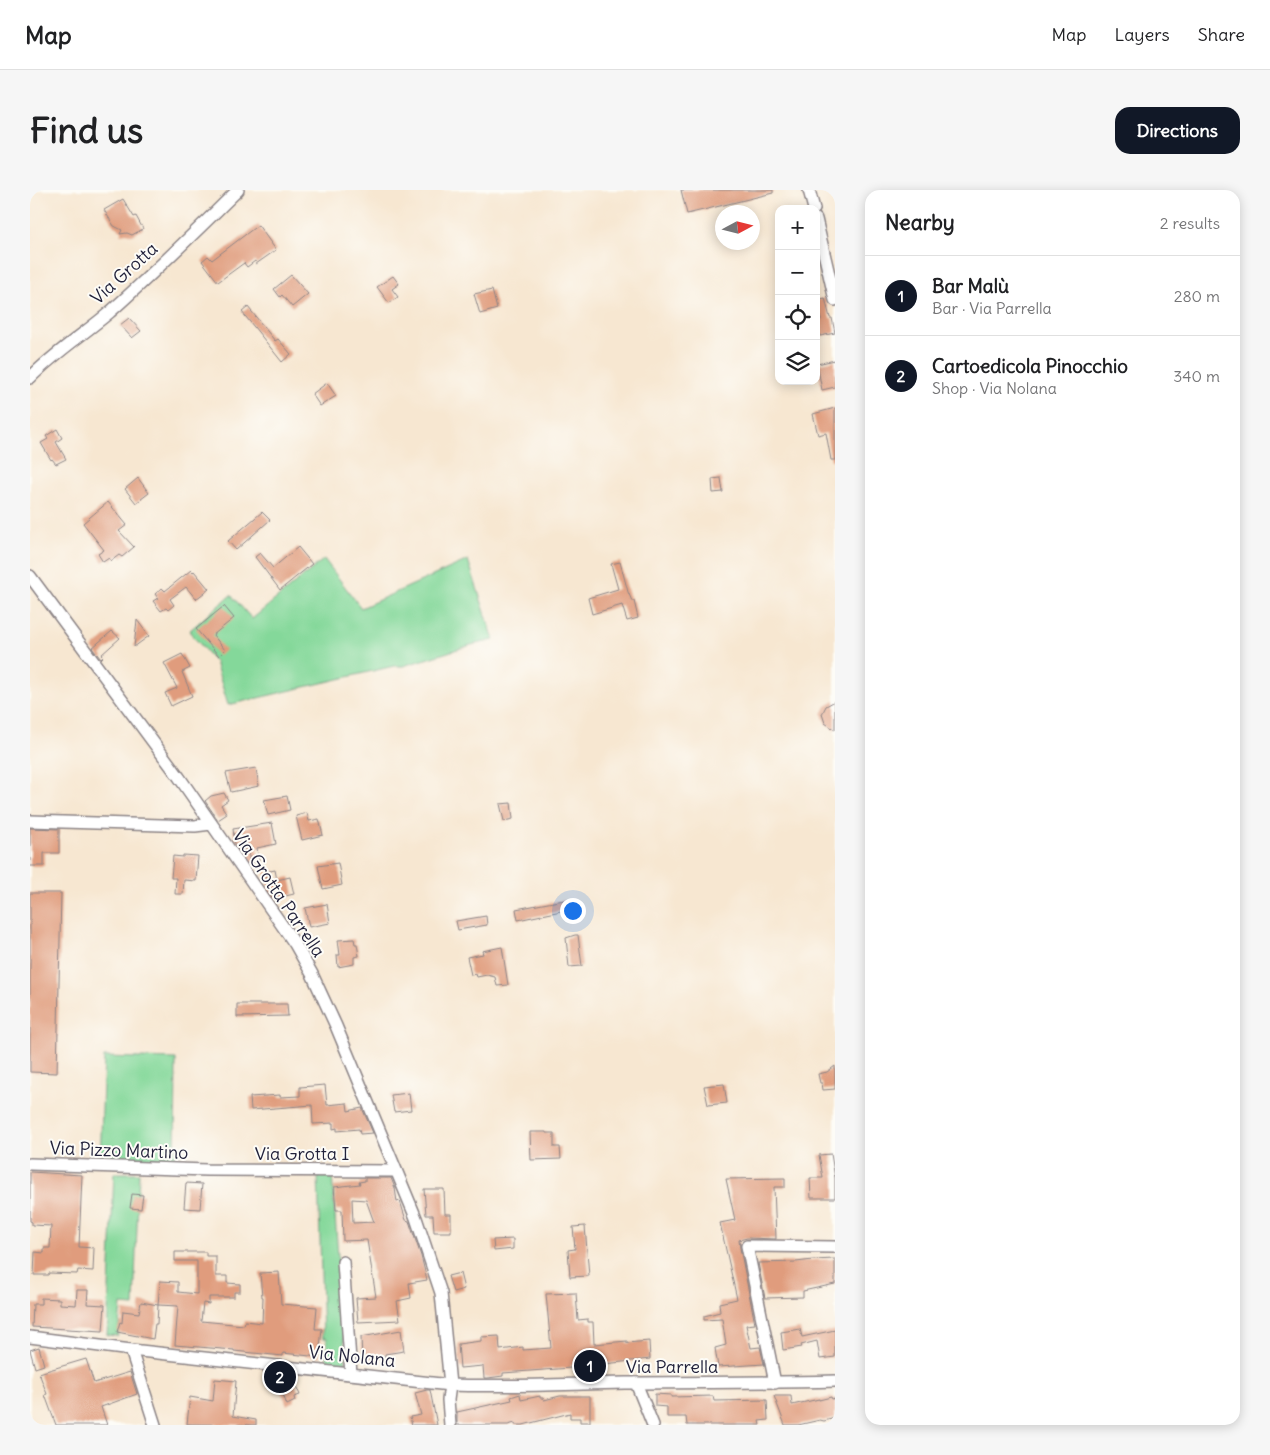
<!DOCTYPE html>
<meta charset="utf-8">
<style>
:root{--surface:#fff;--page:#f6f6f6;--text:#202124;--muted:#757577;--line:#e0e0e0;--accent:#111827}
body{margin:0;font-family:Delius,sans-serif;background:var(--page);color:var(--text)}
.controls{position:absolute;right:15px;top:15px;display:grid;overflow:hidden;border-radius:10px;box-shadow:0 2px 12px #0003}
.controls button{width:45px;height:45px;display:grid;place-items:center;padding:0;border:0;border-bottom:1px solid var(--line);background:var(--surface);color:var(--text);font:25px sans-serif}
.compass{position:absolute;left:685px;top:15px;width:45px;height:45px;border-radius:50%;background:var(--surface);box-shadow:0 2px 12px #0003;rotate:83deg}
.you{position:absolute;left:542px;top:720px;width:18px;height:18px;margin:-12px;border:4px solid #fff;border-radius:50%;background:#1a73e8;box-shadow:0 0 0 8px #1a73e833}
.badge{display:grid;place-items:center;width:32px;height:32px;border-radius:50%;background:var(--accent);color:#fff;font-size:16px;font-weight:700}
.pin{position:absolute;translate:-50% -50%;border:2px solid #fff;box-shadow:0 1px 5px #0006}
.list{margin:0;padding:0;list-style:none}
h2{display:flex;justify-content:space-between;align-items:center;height:65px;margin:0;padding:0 20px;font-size:21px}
h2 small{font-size:16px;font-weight:400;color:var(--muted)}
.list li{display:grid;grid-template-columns:32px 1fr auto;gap:15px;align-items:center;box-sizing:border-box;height:80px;padding:0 20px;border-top:1px solid var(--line)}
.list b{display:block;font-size:19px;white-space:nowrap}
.list p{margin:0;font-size:16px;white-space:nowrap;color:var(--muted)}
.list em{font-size:16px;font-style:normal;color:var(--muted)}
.icon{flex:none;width:28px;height:28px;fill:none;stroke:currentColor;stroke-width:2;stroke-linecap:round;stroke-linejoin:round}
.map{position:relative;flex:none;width:805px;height:1235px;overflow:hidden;border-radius:15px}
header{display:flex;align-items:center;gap:30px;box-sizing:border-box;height:70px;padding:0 25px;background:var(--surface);border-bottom:1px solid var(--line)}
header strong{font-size:24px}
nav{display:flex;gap:28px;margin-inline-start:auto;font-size:18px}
.intro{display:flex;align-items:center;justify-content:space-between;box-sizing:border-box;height:120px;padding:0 30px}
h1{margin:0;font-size:35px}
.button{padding:12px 22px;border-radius:15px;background:var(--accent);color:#fff;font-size:18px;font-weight:700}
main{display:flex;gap:30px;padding:0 30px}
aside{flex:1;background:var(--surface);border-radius:15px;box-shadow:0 2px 12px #0003}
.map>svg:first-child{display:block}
</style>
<header>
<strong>Map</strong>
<nav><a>Map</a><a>Layers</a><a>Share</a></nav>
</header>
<div class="intro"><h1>Find us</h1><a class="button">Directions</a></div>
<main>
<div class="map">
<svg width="805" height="1235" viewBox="0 0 805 1235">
<rect width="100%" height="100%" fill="#fdfcf7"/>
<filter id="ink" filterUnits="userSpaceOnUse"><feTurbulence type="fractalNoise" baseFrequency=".02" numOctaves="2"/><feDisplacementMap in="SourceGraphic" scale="10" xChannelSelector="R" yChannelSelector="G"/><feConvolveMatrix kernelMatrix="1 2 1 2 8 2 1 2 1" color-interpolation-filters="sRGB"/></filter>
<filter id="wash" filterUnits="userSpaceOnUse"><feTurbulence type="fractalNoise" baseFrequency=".0096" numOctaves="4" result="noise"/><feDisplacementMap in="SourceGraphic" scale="20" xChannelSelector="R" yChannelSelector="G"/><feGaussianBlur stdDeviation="1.12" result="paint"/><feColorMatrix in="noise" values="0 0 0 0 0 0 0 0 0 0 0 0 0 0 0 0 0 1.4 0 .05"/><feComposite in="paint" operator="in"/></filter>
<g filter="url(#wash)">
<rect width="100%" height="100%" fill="#f7e7d1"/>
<!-- green -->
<g fill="#84d89a" stroke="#537d6a">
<path d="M 294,369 L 331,418 L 438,370 L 464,450 L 441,455 L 373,476 L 364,476 L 198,515 L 185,472 L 159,441 L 201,405 L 222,429 Z"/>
<path d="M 74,867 L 146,869 L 145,975 L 70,972 Z"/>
<path d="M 84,983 L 109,983 L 104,1116 L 91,1115 L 88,1146 L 77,1145 Z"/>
<path d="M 288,985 L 302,985 L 316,1174 L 297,1172 L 297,1148 L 293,1148 Z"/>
</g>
<g id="blocks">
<!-- building -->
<g fill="#e09c7d" fill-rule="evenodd">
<path d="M 651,0 L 743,0 L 743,3 L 657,24 Z"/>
<path d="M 93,9 L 104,27 L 106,26 L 113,39 L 102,45 L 97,43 L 90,44 L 92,40 L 84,36 L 74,20 Z"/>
<path d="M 228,35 L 246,60 L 226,74 L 225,71 L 217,77 L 214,73 L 188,92 L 172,71 L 178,66 L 182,70 Z"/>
<path d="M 261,85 L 278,104 L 262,117 L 252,105 L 250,107 L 244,99 Z"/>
<path d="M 363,86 L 369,94 L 362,99 L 368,107 L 359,113 L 347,97 Z"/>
<path d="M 462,100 L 467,119 L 450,124 L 444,104 Z"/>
<path d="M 795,108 L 800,128 L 802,128 L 805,143 L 790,146 L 787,131 L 791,130 L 786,110 Z"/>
<path d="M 218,117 L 245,151 L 248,149 L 261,164 L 252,172 L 212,122 Z"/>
<path d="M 99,128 L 111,141 L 102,148 L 90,135 Z"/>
<path d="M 805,170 L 805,197 L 792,200 L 787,174 Z"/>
<path d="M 297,193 L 306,206 L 290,216 L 282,204 Z"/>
<path d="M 805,218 L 805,270 L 801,270 L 796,243 L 788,245 L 783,224 Z"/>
<path d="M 27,239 L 32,248 L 26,252 L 36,269 L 26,274 L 22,269 L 21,270 L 11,253 L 18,249 L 16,246 Z"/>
<path d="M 108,288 L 119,303 L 106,313 L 95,299 Z"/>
<path d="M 691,288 L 693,302 L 683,303 L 682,289 Z"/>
<path d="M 78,312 L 97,335 L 89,341 L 104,357 L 92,367 L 89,365 L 81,371 L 79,368 L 73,372 L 68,364 L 74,360 L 53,333 Z"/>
<path d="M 232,322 L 240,330 L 206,360 L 198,351 Z"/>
<path d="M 268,357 L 282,374 L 250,400 L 225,367 L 230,363 L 243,378 Z"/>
<path d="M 590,372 L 598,402 L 602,411 L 604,411 L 608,428 L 597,431 L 592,415 L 562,424 L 558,408 L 588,399 L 581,374 Z"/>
<path d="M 161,380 L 163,382 L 164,381 L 179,399 L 166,409 L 156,397 L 140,409 L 144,415 L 138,420 L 136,418 L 131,421 L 123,411 L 128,408 L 125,404 L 132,398 L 135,401 Z"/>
<path d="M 194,416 L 204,428 L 183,445 L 195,460 L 189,466 L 166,439 Z"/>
<path d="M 107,430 L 119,446 L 104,457 Z"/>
<path d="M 82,441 L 90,448 L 71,465 L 73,467 L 71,469 L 62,458 Z"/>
<path d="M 152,464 L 160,478 L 152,482 L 162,506 L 141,516 L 135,503 L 147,498 L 134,473 Z"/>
<path d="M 805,511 L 805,540 L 795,533 L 792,524 L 796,516 Z"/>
<path d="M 226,578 L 229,596 L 201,602 L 196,583 Z"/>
<path d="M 194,603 L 198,610 L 191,615 L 197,624 L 188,630 L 175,611 L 181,606 Z"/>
<path d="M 257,606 L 260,620 L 238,625 L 234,610 Z"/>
<path d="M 481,613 L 483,629 L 474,631 L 470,614 Z"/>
<path d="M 277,623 L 279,631 L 289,629 L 293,645 L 272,650 L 266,626 Z"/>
<path d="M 242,633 L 246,654 L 227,658 L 229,671 L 220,673 L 218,660 L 209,661 L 205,654 L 203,639 Z"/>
<path d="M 0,638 L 29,639 L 29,663 L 14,663 L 14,676 L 0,676 Z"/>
<path d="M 153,665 L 168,666 L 166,691 L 154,690 L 153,704 L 145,704 L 146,688 L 141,688 L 143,666 L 153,667 Z"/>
<path d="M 308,673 L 312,695 L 293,699 L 288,676 Z"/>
<path d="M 245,680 L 247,690 L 260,687 L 264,704 L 243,709 L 240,705 L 235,682 Z"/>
<path d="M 0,703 L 31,703 L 27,883 L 0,882 Z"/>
<path d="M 534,710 L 536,720 L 488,730 L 486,719 Z"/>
<path d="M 297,714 L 300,733 L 279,737 L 275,718 Z"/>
<path d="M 456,726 L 457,735 L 428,740 L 426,731 Z"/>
<path d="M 545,745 L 548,745 L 552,776 L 539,777 L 536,748 Z"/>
<path d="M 324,749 L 325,754 L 327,754 L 329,766 L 324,767 L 324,774 L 308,777 L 307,765 L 310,765 L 308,750 Z"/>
<path d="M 472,757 L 478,795 L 467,796 L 465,787 L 457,785 L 447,787 L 446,784 L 441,785 L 437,767 L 453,764 L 452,761 Z"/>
<path d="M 207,814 L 257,814 L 258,826 L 207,827 Z"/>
<path d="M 805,876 L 805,899 L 793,900 L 792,893 L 790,893 L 788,884 L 797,882 Z"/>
<path d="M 694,894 L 697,913 L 678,915 L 674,896 Z"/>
<path d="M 295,895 L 297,915 L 317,913 L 318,921 L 332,918 L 343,943 L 330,944 L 329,939 L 307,941 L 307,938 L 303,939 L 303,933 L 283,934 L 282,915 L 221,920 L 220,907 L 250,905 L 250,907 L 270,906 L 270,897 Z"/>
<path d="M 379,903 L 381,920 L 364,922 L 361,905 Z"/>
<path d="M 500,942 L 516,942 L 516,943 L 524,943 L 524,957 L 530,957 L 531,969 L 501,970 Z"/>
<path d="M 801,964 L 805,988 L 805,1008 L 781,1008 L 780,988 L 793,988 L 789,965 Z"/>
<path d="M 0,982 L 52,985 L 49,1057 L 64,1058 L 63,1081 L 48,1080 L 47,1084 L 19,1083 L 18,1085 L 4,1085 L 5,1062 L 14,1063 L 14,1058 L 20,1058 L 21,1036 L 2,1035 L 2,1032 L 0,1031 Z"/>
<path d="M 335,988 L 361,988 L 365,998 L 367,1012 L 370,1011 L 376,1030 L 379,1031 L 391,1066 L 397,1090 L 379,1093 L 381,1108 L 367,1111 L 370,1130 L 328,1132 L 326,1108 L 346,1107 L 337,1050 L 313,1051 L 312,1020 L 306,1020 L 304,997 L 330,994 L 329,992 L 335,991 ZM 322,1009 L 336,1010 L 344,1032 L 323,1033 Z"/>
<path d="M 755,988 L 755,997 L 744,997 L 746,1049 L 717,1048 L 709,1050 L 710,1058 L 725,1134 L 716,1135 L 721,1158 L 730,1157 L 734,1174 L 688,1177 L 685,1158 L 696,1155 L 692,1129 L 674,1130 L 674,1126 L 690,1122 L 689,1113 L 707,1109 L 690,1033 L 705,1030 L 696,989 Z"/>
<path d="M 156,993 L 172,994 L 170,1019 L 154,1018 Z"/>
<path d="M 394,999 L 414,999 L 415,1024 L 421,1024 L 421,1042 L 404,1042 L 403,1025 L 396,1025 Z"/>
<path d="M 102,1004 L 113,1005 L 111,1019 L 100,1018 Z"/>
<path d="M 555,1036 L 559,1086 L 540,1087 L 538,1060 L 545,1059 L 543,1037 Z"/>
<path d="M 483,1049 L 483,1059 L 464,1061 L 463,1050 Z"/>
<path d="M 145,1062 L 176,1062 L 176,1066 L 186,1066 L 186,1086 L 197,1086 L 197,1093 L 210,1094 L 210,1102 L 204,1102 L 204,1107 L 179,1107 L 179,1114 L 173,1113 L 171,1131 L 214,1135 L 215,1131 L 232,1133 L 233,1107 L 232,1107 L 230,1083 L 249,1082 L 251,1114 L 287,1117 L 285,1139 L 292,1139 L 289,1167 L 253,1163 L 253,1166 L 204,1161 L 204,1160 L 145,1155 L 148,1116 L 128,1115 L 130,1091 L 148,1092 L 148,1102 L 167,1104 L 167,1071 L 145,1071 Z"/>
<path d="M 805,1069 L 805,1094 L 773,1101 L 773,1107 L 735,1108 L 728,1073 L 766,1072 L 783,1070 Z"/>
<path d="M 430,1083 L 434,1099 L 423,1102 L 418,1086 Z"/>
<path d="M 47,1100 L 58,1100 L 57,1114 L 75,1115 L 73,1141 L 2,1137 L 3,1114 L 11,1114 L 11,1108 L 30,1109 L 30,1114 L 46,1115 Z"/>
<path d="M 546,1103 L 548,1130 L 558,1129 L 558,1132 L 563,1132 L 564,1154 L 597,1151 L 597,1153 L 619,1151 L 620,1169 L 574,1174 L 541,1175 L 541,1178 L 473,1183 L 473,1186 L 458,1188 L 454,1188 L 453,1176 L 430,1178 L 428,1154 L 451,1151 L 451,1147 L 469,1146 L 470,1160 L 493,1157 L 493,1160 L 521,1158 L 516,1104 Z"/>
<path d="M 111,1112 L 128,1115 L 127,1134 L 125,1134 L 123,1149 L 87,1142 L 90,1132 L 92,1133 L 93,1121 L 109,1123 Z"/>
<path d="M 770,1139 L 772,1147 L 805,1140 L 805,1167 L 790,1169 L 787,1151 L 771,1155 L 772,1157 L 753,1160 L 751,1142 Z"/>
<path d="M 371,1140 L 374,1161 L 355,1164 L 355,1167 L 350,1168 L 350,1169 L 340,1171 L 339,1168 L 332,1170 L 331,1147 Z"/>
<path d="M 9,1157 L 14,1175 L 5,1178 L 0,1160 Z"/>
<path d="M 56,1169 L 64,1193 L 100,1182 L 107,1204 L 71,1217 L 77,1235 L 26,1235 L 15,1205 L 17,1204 L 9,1183 Z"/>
<path d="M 255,1186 L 257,1191 L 263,1189 L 270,1205 L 264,1207 L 265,1211 L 257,1215 L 247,1190 Z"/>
<path d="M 185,1189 L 206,1191 L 203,1226 L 226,1230 L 226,1235 L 157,1234 L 160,1207 L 183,1211 Z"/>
<path d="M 397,1200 L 400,1200 L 407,1235 L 382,1235 L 380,1227 L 391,1225 L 385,1203 Z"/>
<path d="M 490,1204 L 491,1210 L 510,1206 L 510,1208 L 513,1208 L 514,1210 L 530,1206 L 560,1206 L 560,1232 L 550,1232 L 550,1228 L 540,1228 L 540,1223 L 493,1235 L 485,1235 L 485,1233 L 478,1235 L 427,1235 L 427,1222 L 482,1210 L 481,1207 Z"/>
<path d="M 625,1204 L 641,1205 L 641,1207 L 683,1206 L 684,1211 L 737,1210 L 738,1230 L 729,1231 L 730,1235 L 657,1235 L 656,1227 L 637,1227 L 637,1217 L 625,1216 Z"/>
<path d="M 744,1206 L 761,1206 L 762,1215 L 789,1209 L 789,1210 L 801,1207 L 802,1209 L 805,1208 L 805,1228 L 794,1231 L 790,1230 L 768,1235 L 755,1235 Z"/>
</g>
</g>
</g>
<g filter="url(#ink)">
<use href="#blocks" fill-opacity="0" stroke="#8c8486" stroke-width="1"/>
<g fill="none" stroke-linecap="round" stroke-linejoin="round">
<defs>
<g id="minor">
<path d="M 779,0 L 784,19"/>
<path d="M 786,29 L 805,110"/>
<path d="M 0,188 C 24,163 54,144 80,122 C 124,83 166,41 208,0"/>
<path d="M 0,386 L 149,587 L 265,754 L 282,784 L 306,836 L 386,1028 L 411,1103 L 420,1195 L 418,1210 L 420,1235"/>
<path d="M 0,631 L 165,636 L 181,634"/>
<path d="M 0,974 L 177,980 L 366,981"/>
<path d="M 313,1072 L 321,1184"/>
<path d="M 0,1147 L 101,1160 L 420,1195 C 478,1197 537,1194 595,1193 C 665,1192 735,1193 805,1191"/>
<path d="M 101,1160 L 125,1235"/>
<path d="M 606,1193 L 623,1235"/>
<path d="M 745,1193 L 717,1056 L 805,1057"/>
</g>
</defs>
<!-- minor casing -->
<use href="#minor" stroke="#8c8486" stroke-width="14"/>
<!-- minor -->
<use href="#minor" stroke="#fff" stroke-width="11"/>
</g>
</g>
<g text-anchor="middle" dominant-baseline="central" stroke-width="4" stroke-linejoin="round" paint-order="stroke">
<!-- street labels -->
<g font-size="18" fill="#22223b" stroke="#fdfcf7">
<text transform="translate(94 83) rotate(-42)">Via Grotta</text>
<text transform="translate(249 703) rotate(56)">Via Grotta Parrella</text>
<text transform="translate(89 960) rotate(2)">Via Pizzo Martino</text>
<text x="272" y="963">Via Grotta I</text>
<text transform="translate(322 1166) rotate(6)">Via Nolana</text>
<text x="642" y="1176">Via Parrella</text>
</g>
</g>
</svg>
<div class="controls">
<button>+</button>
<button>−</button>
<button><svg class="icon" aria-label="locate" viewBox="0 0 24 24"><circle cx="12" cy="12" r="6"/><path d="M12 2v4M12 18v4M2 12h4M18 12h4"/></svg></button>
<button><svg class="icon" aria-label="layers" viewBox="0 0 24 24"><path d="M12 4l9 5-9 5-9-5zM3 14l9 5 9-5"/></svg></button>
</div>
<svg class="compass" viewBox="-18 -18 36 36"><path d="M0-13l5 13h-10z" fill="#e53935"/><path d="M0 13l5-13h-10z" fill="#757577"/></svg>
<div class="you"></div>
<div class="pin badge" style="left:560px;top:1176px">1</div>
<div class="pin badge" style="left:250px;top:1187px">2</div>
</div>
<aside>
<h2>Nearby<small>2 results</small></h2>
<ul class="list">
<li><span class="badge">1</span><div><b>Bar Malù</b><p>Bar · Via Parrella</p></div><em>280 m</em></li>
<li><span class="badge">2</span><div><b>Cartoedicola Pinocchio</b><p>Shop · Via Nolana</p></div><em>340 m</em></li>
</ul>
</aside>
</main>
